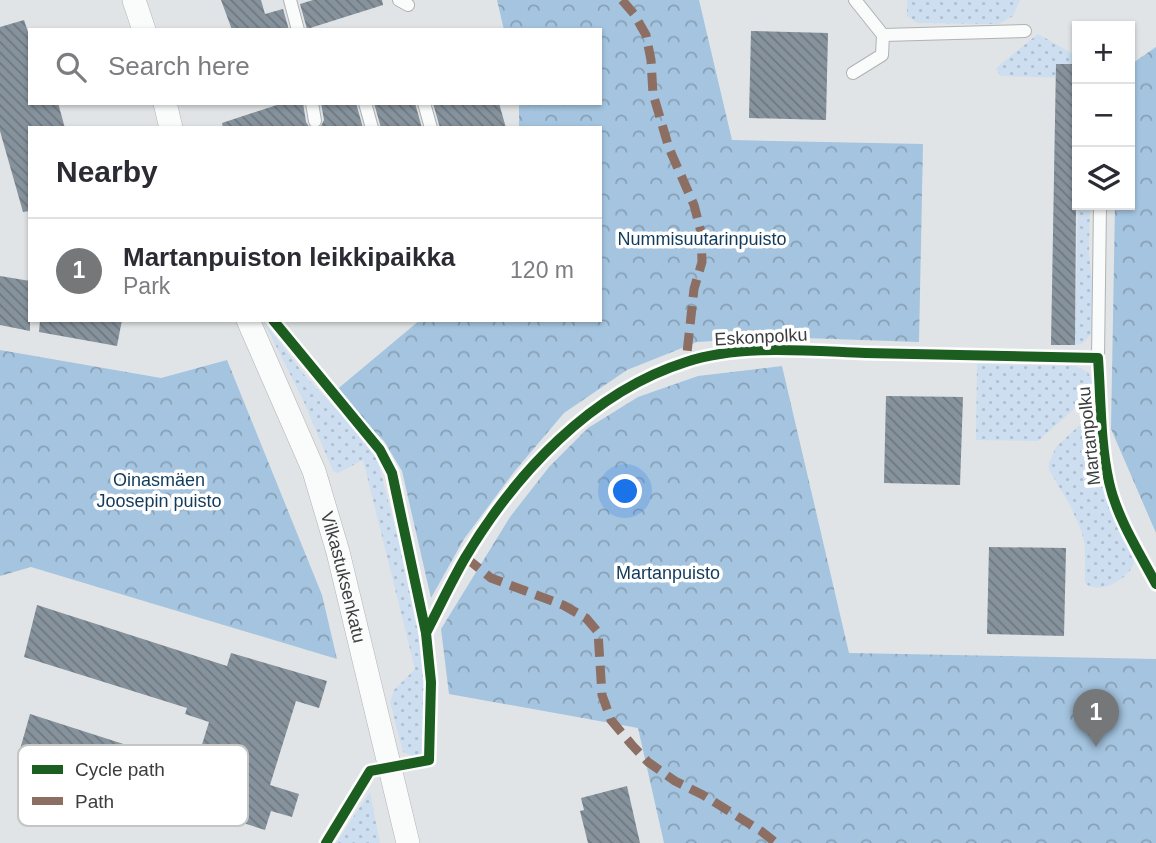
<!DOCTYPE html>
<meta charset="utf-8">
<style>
:root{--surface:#fff;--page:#f7f7f7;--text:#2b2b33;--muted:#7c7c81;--line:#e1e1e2;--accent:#757779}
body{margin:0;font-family:Helvetica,sans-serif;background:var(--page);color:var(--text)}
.controls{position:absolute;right:21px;top:21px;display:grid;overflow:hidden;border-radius:0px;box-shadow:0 2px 5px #0004}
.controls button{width:63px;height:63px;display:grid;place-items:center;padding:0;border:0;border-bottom:2px solid var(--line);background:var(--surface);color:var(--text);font:35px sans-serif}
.you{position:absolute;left:626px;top:492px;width:24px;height:24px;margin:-18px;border:5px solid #fff;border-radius:50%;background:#1a73e8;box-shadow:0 0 0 10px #1a73e833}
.badge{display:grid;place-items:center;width:46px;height:46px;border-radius:50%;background:var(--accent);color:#fff;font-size:23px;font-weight:700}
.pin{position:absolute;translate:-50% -58px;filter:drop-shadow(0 2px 4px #0008)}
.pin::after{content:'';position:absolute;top:37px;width:24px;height:21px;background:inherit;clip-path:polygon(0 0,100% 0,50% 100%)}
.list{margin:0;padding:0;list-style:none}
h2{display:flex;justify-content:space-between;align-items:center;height:91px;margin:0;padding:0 28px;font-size:30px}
h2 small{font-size:23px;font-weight:400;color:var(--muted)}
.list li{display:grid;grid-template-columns:46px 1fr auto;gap:21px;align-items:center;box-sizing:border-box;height:105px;padding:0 28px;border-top:2px solid var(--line)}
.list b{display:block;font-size:26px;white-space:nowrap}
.list p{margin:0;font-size:23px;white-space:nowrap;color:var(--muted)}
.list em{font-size:23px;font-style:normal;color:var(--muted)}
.icon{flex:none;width:38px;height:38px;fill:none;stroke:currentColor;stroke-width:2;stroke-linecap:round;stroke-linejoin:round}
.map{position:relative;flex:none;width:1156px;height:843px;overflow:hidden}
.search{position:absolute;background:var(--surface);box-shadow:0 2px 5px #0004;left:28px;top:28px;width:574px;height:77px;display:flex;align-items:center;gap:18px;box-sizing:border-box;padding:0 24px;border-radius:0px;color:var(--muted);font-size:26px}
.panel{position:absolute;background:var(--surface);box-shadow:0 2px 5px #0004;left:28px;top:126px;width:574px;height:196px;border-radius:0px}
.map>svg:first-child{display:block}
</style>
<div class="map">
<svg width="1156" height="843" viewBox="0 0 1156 843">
<defs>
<pattern id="green-dots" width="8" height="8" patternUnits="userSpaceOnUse" patternTransform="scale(1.75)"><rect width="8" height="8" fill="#ccdeef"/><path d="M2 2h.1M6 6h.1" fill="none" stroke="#b0bfce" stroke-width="1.8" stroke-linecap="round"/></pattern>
<pattern id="forest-crowns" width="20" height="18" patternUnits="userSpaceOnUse" patternTransform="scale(1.75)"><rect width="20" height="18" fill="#a4c4df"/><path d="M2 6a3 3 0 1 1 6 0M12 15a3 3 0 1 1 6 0" fill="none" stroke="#87a0b6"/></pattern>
<pattern id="building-back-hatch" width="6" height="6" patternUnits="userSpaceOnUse" patternTransform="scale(1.75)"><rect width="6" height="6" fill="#86929c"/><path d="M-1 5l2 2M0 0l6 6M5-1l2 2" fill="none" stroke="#6f7881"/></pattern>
</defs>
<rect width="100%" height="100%" fill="#e1e4e6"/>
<!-- green -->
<g fill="url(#green-dots)">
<path d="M 907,0 L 1020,0 L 1013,16 L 999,24 L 918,23 L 907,16 Z"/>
<path d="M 1038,34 L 1077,56 L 1077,78 L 1000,76 L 996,68 Z"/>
<path d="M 1078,205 L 1090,205 L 1089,254 L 1095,307 L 1094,331 L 1082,344 L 1075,345 Z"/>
<path d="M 263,320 L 306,377 L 375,450 L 411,589 L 420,635 L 426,684 L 426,756 L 414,757 L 403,752 L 390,702 L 394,690 L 415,669 L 363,460 L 338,473 L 333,471 L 304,402 Z"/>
<path d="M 977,364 L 1075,366 L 1088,372 L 1094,386 L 1092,393 L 1038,441 L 976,440 Z"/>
<path d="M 1084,421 L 1092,423 L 1102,485 L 1134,562 C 1130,579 1099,596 1085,583 L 1085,545 L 1081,530 L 1070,505 L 1049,470 L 1049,463 L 1056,447 Z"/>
<path d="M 370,792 L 380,843 L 336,843 Z"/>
</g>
<!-- forest -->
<g fill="url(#forest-crowns)">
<path d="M 497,0 L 699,0 L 732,140 L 923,144 L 919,342 L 776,337 L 697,342 L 627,370 L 564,413 L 514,472 L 464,539 L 431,598 L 402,471 L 384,441 L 334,392 L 420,320 L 600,320 L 600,128 L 519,128 L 519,103 L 600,103 L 600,30 L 504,30 Z"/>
<path d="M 1156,47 L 1156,533 L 1111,429 L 1115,205 L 1130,205 L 1130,65 Z"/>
<path d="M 0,350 L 161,378 L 227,360 L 322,595 L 337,659 L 31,567 L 0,576 Z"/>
<path d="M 782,366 L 849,653 L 1156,659 L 1156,843 L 664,843 L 638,728 L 449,694 L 441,629 L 510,517 L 549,467 L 588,428 L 638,397 L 698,376 Z"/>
</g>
<!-- building -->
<g fill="url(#building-back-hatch)">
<path d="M 221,0 L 261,0 L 265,14 L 283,9 L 289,30 L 232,30 Z"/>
<path d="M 313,0 L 382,0 L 383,5 L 307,29 L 300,4 Z"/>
<path d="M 24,20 L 30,38 L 30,103 L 58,103 L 65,128 L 30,128 L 30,211 L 23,212 L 0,131 L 0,27 Z"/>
<path d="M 751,31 L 828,33 L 826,120 L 749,118 Z"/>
<path d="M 1056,64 L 1077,64 L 1075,345 L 1051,345 Z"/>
<path d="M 283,103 L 303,103 L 306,122 L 310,128 L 223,128 L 222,123 Z"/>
<path d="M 321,103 L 356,103 L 363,128 L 320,128 L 324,120 Z"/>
<path d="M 374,103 L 415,103 L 422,128 L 381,128 Z"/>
<path d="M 433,103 L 499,103 L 506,128 L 440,128 Z"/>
<path d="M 0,276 L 30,281 L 30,331 L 0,325 Z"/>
<path d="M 40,320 L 122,320 L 117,346 L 39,332 Z"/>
<path d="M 886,396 L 963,397 L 960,485 L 884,483 Z"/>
<path d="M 989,547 L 1066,548 L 1064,636 L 987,634 Z"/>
<path d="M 37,605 L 227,666 L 231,653 L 327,681 L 319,708 L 296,701 L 270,785 L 299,794 L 292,817 L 271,811 L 265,830 L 190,806 L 188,813 L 30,765 L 33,759 L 19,753 L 30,714 L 195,767 L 209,722 L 185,714 L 187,708 L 24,657 Z"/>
<path d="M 627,786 L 640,843 L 588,843 L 580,811 L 584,810 L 581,798 Z"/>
</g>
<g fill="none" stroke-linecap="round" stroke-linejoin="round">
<defs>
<g id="lane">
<path d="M 290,0 L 298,30"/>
<path d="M 399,0 L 408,5"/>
<path d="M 883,35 L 1025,31"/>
<path d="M 853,73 L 882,55 L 883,35 L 855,0"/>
<path d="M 312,103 L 315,121"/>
<path d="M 365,103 L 372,128"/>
<path d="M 424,103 L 431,128"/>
<path d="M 1098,358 L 1100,205"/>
</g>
<g id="street">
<path d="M 134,0 L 144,30"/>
<path d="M 165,103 L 171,128"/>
<path id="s1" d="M 248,320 L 314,471 L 338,552 L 408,843"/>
</g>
</defs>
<!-- lane casing -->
<use href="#lane" stroke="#b0b2b4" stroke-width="14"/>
<!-- street casing -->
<use href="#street" stroke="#b0b2b4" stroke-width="24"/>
<!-- lane -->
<use href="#lane" stroke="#fafbfb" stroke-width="12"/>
<!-- street -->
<use href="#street" stroke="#fafbfb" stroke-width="23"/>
<!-- quiet -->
<g stroke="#8d6e63" stroke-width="9" stroke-dasharray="18 9" stroke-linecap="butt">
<path d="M 622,0 L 634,14 L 646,35 L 651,60 L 653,94 L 669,148 L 694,205 L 701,232 L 702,262 L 694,289 L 686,362"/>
<path d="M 465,557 L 491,578 L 563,605 L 586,618 L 598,632 L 602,695 L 611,720 L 632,745 L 648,762 L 675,781 L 703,795 L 761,831 L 776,843"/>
</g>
<defs>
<g id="cycleway">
<path d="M 273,320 L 380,450 L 392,473 L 426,633 L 431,682 L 429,760 L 370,771 L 326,843"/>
<path d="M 426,633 C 439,608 451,582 465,558 C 515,474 591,392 686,362 C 740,344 809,351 865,353 C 943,355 1021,356 1098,358 C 1101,399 1100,442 1109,482 C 1117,518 1139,552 1156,584"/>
</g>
</defs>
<!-- cycleway casing -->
<use href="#cycleway" stroke="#fff" stroke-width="15"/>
<!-- cycleway -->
<use href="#cycleway" stroke="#1b5e20" stroke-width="10"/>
</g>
<g text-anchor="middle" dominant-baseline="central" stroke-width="7" stroke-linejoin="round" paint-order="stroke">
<!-- park labels -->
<g font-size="18" fill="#113a5b" stroke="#fff">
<text x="702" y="239">Nummisuutarinpuisto</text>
<text x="159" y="480">Oinasmäen<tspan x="159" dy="21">Joosepin puisto</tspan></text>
<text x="668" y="573">Martanpuisto</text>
</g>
<!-- street labels -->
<g font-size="18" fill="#3b3d3f" stroke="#fff">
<text transform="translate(761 337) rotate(-3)">Eskonpolku</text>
<text transform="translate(1089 436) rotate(-96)">Martanpolku</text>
<text stroke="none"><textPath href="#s1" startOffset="275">Vilkastuksenkatu</textPath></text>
</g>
</g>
<!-- legend -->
<rect x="18" y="745" width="230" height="81" rx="10" fill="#fff" stroke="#c4c5c5" stroke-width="2"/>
<rect x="32" y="765" width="31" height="9" fill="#1b5e20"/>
<rect x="32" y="797" width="31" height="8" fill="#8d6e63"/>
<g font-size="19" fill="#3b3d3f">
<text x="75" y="776">Cycle path</text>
<text x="75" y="808">Path</text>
</g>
</svg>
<div class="controls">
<button>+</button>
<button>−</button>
<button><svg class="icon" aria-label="layers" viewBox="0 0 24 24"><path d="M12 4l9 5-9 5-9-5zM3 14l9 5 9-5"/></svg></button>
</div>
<div class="you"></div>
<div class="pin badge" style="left:1096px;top:747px">1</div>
<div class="search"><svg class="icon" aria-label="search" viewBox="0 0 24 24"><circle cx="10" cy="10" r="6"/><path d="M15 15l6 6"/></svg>Search here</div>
<section class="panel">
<h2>Nearby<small></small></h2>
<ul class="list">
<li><span class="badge">1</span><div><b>Martanpuiston leikkipaikka</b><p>Park</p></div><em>120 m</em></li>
</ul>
</section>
</div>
